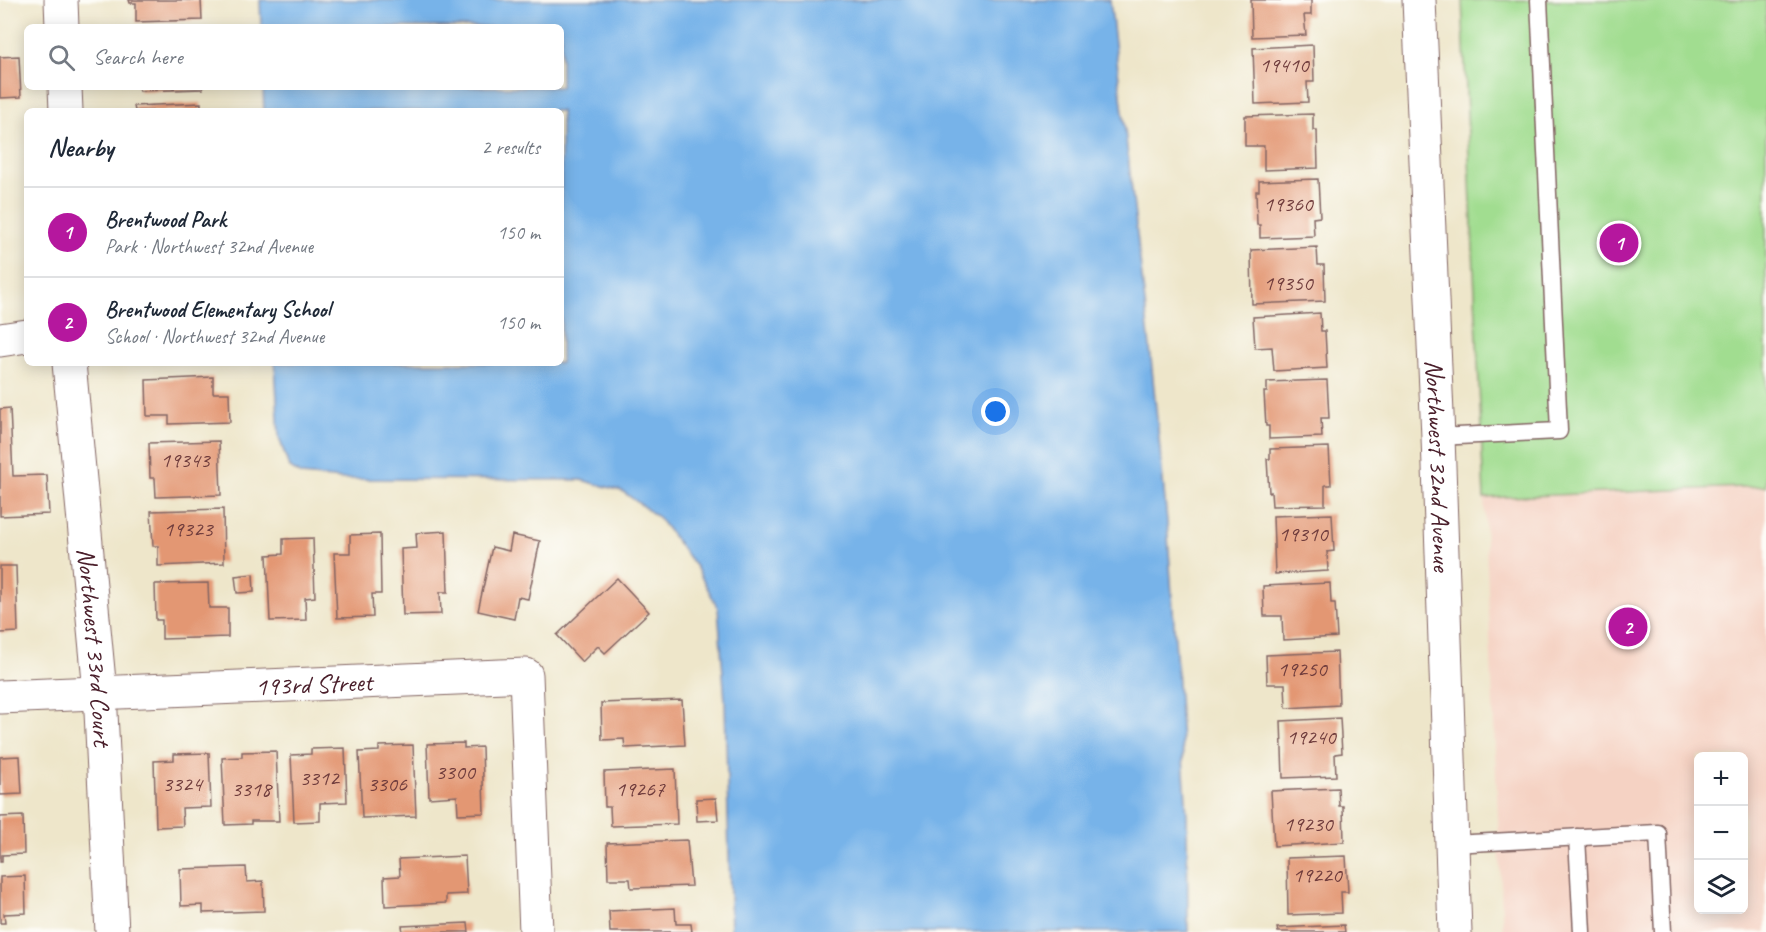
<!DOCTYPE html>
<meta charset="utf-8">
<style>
:root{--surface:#fff;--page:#f2f2f3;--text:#1f2937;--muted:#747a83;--line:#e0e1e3;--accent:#b5179e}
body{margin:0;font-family:Caveat,sans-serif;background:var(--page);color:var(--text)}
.controls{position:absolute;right:18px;bottom:18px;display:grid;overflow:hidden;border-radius:9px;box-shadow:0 3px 15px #0003}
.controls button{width:54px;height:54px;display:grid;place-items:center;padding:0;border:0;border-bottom:2px solid var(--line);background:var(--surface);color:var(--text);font:30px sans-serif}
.you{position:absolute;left:996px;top:412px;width:21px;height:21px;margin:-15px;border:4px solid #fff;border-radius:50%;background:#1a73e8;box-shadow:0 0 0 9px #1a73e833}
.badge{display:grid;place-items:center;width:39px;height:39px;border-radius:50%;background:var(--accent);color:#fff;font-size:20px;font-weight:700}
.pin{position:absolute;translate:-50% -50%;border:3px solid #fff;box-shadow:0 2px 6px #0006}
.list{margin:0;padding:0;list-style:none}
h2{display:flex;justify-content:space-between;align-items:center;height:78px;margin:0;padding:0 24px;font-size:26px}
h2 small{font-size:20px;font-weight:400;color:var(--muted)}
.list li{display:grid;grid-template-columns:39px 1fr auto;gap:18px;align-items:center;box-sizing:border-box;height:90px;padding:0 24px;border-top:2px solid var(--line)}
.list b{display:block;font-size:22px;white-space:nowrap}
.list p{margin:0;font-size:20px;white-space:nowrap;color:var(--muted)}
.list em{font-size:20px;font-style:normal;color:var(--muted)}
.icon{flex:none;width:33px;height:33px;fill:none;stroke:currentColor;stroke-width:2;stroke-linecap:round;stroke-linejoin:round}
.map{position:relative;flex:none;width:1766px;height:932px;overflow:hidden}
.search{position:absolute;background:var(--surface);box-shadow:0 3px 15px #0003;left:24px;top:24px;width:540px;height:66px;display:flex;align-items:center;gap:15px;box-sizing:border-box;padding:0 21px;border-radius:9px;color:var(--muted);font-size:22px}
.panel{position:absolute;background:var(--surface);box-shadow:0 3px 15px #0003;left:24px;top:108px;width:540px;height:258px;border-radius:9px}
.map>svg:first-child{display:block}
</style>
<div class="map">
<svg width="1766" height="932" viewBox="0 0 1766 932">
<rect width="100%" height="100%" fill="#fdfcf7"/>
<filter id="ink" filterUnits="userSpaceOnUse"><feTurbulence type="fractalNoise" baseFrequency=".0167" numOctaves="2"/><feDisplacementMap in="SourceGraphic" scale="12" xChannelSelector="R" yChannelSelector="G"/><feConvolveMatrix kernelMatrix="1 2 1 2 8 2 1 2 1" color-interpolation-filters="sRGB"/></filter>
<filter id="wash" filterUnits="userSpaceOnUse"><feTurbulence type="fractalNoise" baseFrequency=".008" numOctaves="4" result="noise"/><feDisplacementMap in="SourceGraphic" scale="24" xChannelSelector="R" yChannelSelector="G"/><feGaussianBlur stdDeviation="1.35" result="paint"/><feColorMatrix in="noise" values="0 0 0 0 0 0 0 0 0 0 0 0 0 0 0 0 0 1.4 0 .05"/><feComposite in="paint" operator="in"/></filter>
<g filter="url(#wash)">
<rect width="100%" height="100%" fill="#eee6ca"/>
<!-- built -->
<path fill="#f5d2c3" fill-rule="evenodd" d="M 1766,486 L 1766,932 L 1503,932 L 1484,498 ZM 1698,756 L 1744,756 L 1744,910 L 1698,910 Z"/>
<!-- green -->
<path fill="#a1dd90" stroke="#767e5e" stroke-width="1.5" d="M 1462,0 L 1766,0 L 1766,486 L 1484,498 Z"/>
<!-- water -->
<path fill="#77b3e9" stroke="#60698a" stroke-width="1.5" d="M 260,0 L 1110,0 L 1149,338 L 1167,521 L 1187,816 L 1188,932 L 731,932 L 725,701 L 718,608 L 696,567 L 659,518 L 622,491 L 581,480 L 342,479 L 301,475 L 289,467 L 279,437 L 275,363 L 561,363 L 561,111 L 264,111 L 263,87 L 561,87 L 561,27 L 261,27 Z"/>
<g id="blocks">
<!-- building -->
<g fill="#e39773">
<path d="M 129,0 L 201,0 L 202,20 L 136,22 L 136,3 L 130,3 Z"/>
<path d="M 1251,0 L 1311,0 L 1311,15 L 1304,15 L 1306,35 L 1252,37 Z"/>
<path d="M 1313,45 L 1314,82 L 1307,82 L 1308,102 L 1255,104 L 1253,48 Z"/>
<path d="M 19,56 L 21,97 L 0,98 L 0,57 Z"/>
<path d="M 139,87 L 203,87 L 203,89 L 139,91 Z"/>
<path d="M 201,103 L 201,111 L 135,111 L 134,106 Z"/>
<path d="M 1313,114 L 1313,130 L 1317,130 L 1318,168 L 1264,170 L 1264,146 L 1245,146 L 1245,116 Z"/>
<path d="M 1318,179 L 1320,217 L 1313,218 L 1314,236 L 1260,238 L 1260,225 L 1257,225 L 1256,191 L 1259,191 L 1259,181 Z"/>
<path d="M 1317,247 L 1318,265 L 1324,265 L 1325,301 L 1252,304 L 1251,250 Z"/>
<path d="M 1320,313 L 1321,331 L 1325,331 L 1327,368 L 1274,371 L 1272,347 L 1255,348 L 1253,317 Z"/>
<path d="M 213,377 L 213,393 L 229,393 L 230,422 L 169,424 L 169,416 L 147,416 L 146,380 Z"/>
<path d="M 1327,380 L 1329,418 L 1321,418 L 1322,437 L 1269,439 L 1269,426 L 1266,426 L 1264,392 L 1267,392 L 1267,382 Z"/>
<path d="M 10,408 L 13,476 L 47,475 L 49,514 L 0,516 L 0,409 Z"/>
<path d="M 219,441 L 221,495 L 156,497 L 155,478 L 150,478 L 149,443 Z"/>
<path d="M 1329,447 L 1331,485 L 1325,485 L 1325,505 L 1272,506 L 1271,492 L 1269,493 L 1267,459 L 1270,459 L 1270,449 Z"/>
<path d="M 223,509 L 224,563 L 158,566 L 158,546 L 153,546 L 151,511 Z"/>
<path d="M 1332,514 L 1334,551 L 1327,552 L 1328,571 L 1275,574 L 1273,516 Z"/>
<path d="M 446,531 L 448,592 L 440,592 L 441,614 L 403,615 L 401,549 L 417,548 L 416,533 Z"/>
<path d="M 380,534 L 381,594 L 372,594 L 373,617 L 337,618 L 334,553 L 350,553 L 350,535 Z"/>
<path d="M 512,535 L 540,541 L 528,599 L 518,597 L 514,619 L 478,611 L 492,547 L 509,551 Z"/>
<path d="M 313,538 L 315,597 L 305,598 L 306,620 L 270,621 L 267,555 L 283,554 L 283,539 Z"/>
<path d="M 0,566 L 16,566 L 18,632 L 0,633 Z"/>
<path d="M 253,574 L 254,592 L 237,593 L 235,576 Z"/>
<path d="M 617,578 L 649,612 L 605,653 L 598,646 L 582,662 L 557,635 Z"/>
<path d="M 208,583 L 209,608 L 228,608 L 228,637 L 162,639 L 162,620 L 156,620 L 155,584 Z"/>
<path d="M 1330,583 L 1331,603 L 1335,603 L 1337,637 L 1283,640 L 1282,616 L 1264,616 L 1263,586 Z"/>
<path d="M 1337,652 L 1339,705 L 1286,708 L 1285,684 L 1267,684 L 1266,655 Z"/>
<path d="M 682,700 L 685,745 L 625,748 L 624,739 L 602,740 L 601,703 Z"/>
<path d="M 1340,718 L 1342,753 L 1335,754 L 1336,776 L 1283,778 L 1281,721 Z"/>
<path d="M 464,743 L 464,748 L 482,747 L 484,813 L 458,814 L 457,796 L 429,798 L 427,744 Z"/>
<path d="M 413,745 L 416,816 L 362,818 L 359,752 L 379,751 L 379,746 Z"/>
<path d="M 345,748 L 347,802 L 320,803 L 320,821 L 294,822 L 291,755 L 311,754 L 311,749 Z"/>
<path d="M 276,751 L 279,821 L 251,821 L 251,824 L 225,825 L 222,758 L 242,757 L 242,752 Z"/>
<path d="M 209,753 L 211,807 L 182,808 L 183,826 L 156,827 L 154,761 L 174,760 L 174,754 Z"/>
<path d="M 20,756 L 22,794 L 0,795 L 0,757 Z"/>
<path d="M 675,769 L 677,824 L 611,826 L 610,807 L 605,807 L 604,772 Z"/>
<path d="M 1338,788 L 1339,806 L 1343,806 L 1344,842 L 1274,846 L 1271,791 Z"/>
<path d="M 716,798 L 718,820 L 697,821 L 696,799 Z"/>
<path d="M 23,816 L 24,854 L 2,855 L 2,862 L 0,862 L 0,817 Z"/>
<path d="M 687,840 L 691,886 L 631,888 L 630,879 L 608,879 L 607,843 Z"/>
<path d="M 465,856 L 467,894 L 446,895 L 446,903 L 385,906 L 384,877 L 400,876 L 399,859 Z"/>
<path d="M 1346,856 L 1348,892 L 1341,892 L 1342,913 L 1288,915 L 1287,858 Z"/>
<path d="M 246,867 L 247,882 L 263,881 L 264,911 L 203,913 L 203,905 L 181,906 L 180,869 Z"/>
<path d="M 25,876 L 26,913 L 4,914 L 5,923 L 0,923 L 0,877 Z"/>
<path d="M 675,908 L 676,924 L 691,924 L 692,932 L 610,932 L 609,911 Z"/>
<path d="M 468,923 L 469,932 L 403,932 L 402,926 Z"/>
<path d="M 1344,925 L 1345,932 L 1278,932 L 1277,928 Z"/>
</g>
</g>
</g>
<g filter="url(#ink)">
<use href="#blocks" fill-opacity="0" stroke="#836563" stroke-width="1.5"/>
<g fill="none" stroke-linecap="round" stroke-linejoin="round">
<defs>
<g id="service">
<path d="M 1438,437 L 1559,431 L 1539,0"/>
<path d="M 1577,837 L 1582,932"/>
<path d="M 1452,844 L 1658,833 L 1663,932"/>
</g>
<g id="minor">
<path d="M 61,0 L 62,27"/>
<path d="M 65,87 L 66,111"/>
<path d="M 0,340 L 27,336"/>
<path id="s1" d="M 69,363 L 100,692 L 112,932"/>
<path id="s2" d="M 0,697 L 526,675 L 536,932"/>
</g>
<g id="tertiary">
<path id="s3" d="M 1419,0 L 1438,437 L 1455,932"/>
</g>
</defs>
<!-- service casing -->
<use href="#service" stroke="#836563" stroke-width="19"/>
<!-- minor casing -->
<use href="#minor" stroke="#836563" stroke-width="35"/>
<!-- tertiary casing -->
<use href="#tertiary" stroke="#836563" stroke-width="35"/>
<!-- service -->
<use href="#service" stroke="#fff" stroke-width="16"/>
<!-- minor -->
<use href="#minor" stroke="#fff" stroke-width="33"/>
<!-- tertiary -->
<use href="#tertiary" stroke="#fff" stroke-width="33"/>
</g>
</g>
<g text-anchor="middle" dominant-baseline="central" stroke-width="4.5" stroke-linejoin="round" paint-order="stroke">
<!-- number labels -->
<g font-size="22" fill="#703d3d">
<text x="1284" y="65">19410</text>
<text x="1288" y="204">19360</text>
<text x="1288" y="283">19350</text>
<text x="185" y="460">19343</text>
<text x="188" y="529">19323</text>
<text x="1303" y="534">19310</text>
<text x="1302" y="669">19250</text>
<text x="1311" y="737">19240</text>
<text x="455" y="772">3300</text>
<text x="319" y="778">3312</text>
<text x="182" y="784">3324</text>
<text x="387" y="784">3306</text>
<text x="251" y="789">3318</text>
<text x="640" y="789">19267</text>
<text x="1308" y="824">19230</text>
<text x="1317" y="875">19220</text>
</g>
<!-- street labels -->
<g font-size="26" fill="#4a1f2b" stroke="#fdfcf7">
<text stroke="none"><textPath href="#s3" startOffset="466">Northwest 32nd Avenue</textPath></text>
<text stroke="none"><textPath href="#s1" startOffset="285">Northwest 33rd Court</textPath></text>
<text stroke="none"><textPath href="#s2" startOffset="314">193rd Street</textPath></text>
</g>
</g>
</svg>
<div class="controls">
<button>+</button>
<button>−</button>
<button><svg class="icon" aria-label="layers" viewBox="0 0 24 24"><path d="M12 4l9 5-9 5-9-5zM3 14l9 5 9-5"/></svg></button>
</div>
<div class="you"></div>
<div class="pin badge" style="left:1619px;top:243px">1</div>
<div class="pin badge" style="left:1628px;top:627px">2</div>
<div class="search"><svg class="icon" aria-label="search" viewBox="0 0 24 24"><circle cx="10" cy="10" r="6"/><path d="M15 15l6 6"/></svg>Search here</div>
<section class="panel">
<h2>Nearby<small>2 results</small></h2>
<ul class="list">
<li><span class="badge">1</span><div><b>Brentwood Park</b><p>Park · Northwest 32nd Avenue</p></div><em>150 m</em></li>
<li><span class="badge">2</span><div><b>Brentwood Elementary School</b><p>School · Northwest 32nd Avenue</p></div><em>150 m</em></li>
</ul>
</section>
</div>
